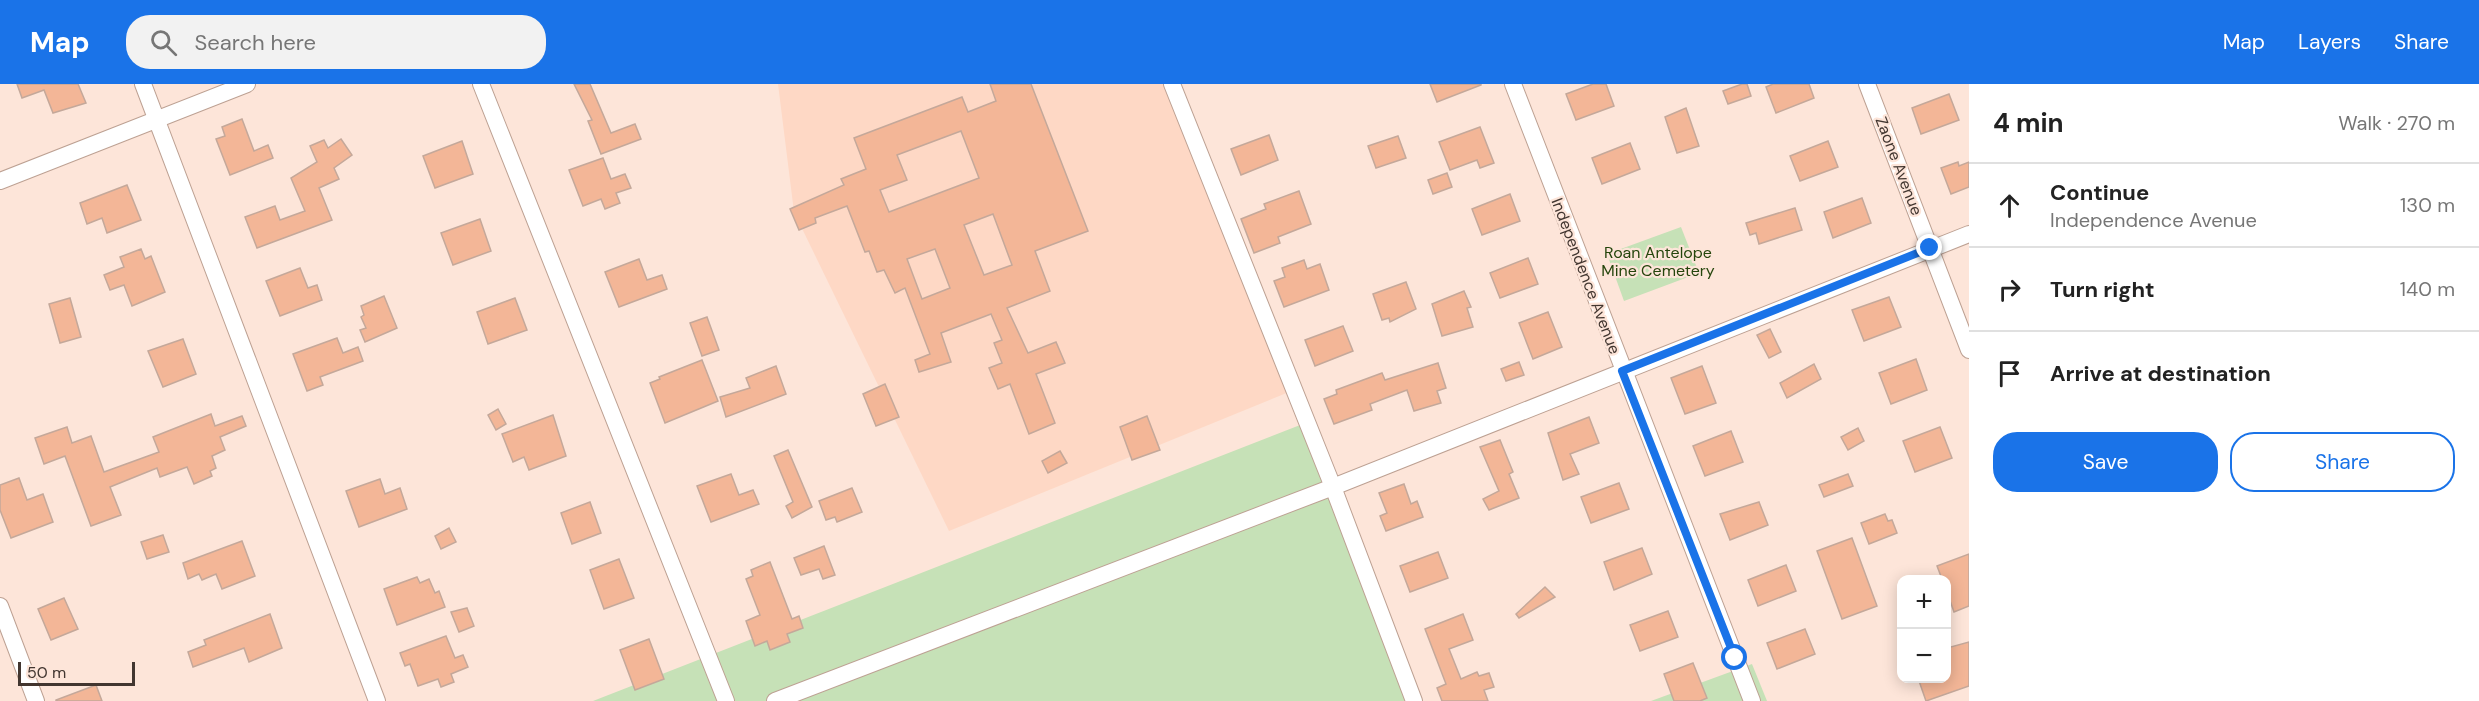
<!DOCTYPE html>
<meta charset="utf-8">
<style>
:root{--surface:#fff;--page:#f2f2f2;--text:#222;--muted:#767676;--line:#e0e0e0;--accent:#1a73e8}
body{margin:0;font-family:"DM Sans",sans-serif;background:var(--page);color:var(--text)}
.controls{position:absolute;right:18px;bottom:18px;display:grid;overflow:hidden;border-radius:12px;box-shadow:0 3px 15px #0003}
.controls button{width:54px;height:54px;display:grid;place-items:center;padding:0;border:0;border-bottom:2px solid var(--line);background:var(--surface);color:var(--text);font:30px sans-serif}
.scale{position:absolute;left:18px;bottom:15px;width:117px;box-sizing:border-box;padding-left:6px;border:3px solid #423630;border-top:0;font-size:16px;line-height:21px;white-space:nowrap;color:#423630;-webkit-text-stroke:4px #fde5d9;paint-order:stroke}
.stop{position:absolute;width:18px;height:18px;margin:-14px;border:4px solid #1a73e8;border-radius:50%;background:#fff}
.stop.end{background:#1a73e8;border-color:#fff;box-shadow:0 2px 6px #0008}
.list{margin:0;padding:0;list-style:none}
h2{display:flex;justify-content:space-between;align-items:center;height:78px;margin:0;padding:0 24px;font-size:26px}
h2 small{font-size:20px;font-weight:400;color:var(--muted)}
.list li{display:grid;grid-template-columns:39px 1fr auto;gap:18px;align-items:center;box-sizing:border-box;height:84px;padding:0 24px;border-top:2px solid var(--line)}
.list b{display:block;font-size:22px;white-space:nowrap}
.list p{margin:0;font-size:20px;white-space:nowrap;color:var(--muted)}
.list em{font-size:20px;font-style:normal;color:var(--muted)}
.actions{display:flex;gap:12px;padding:18px 24px}
.actions a{flex:1;padding:14px 0;border:2px solid var(--accent);border-radius:24px;text-align:center;font-size:21px;color:var(--accent)}
.actions .main{background:var(--accent);color:#fff}
.icon{flex:none;width:33px;height:33px;fill:none;stroke:currentColor;stroke-width:2;stroke-linecap:round;stroke-linejoin:round}
.map{position:relative;flex:none;width:1969px;height:617px;overflow:hidden}
header{display:flex;align-items:center;gap:36px;box-sizing:border-box;height:84px;padding:0 30px;background:var(--accent);color:#fff}
header strong{font-size:28px}
nav{display:flex;gap:33px;margin-inline-start:auto;font-size:21px}
.search{width:420px;height:54px;background:var(--page);display:flex;align-items:center;gap:15px;box-sizing:border-box;padding:0 21px;border-radius:24px;color:var(--muted);font-size:22px}
main{display:flex}
aside{flex:1;background:var(--surface)}
.map>svg:first-child{display:block}
</style>
<header>
<strong>Map</strong>
<div class="search"><svg class="icon" aria-label="search" viewBox="0 0 24 24"><circle cx="10" cy="10" r="6"/><path d="M15 15l6 6"/></svg>Search here</div>
<nav><a>Map</a><a>Layers</a><a>Share</a></nav>
</header>
<main>
<div class="map">
<svg width="1969" height="617" viewBox="0 0 1969 617">
<rect width="100%" height="100%" fill="#fde5d9"/>
<!-- built -->
<path fill="#fed8c5" d="M 778,0 L 1175,0 L 1294,306 L 949,447 L 794,128 Z"/>
<!-- green -->
<g fill="#c6e1b7">
<path d="M 1681,143 L 1699,189 L 1624,217 L 1607,170 Z"/>
<path d="M 1313,336 L 1423,617 L 593,617 Z"/>
<path d="M 1752,580 L 1767,617 L 1651,617 Z"/>
</g>
<!-- building -->
<g fill="#f3b697" stroke="#c4a89a" stroke-width="1.5" fill-rule="evenodd">
<path d="M 17,0 L 78,0 L 86,19 L 53,29 L 44,6 L 22,14 Z"/>
<path d="M 574,0 L 590,0 L 611,49 L 635,40 L 641,55 L 601,70 L 588,37 L 592,36 Z"/>
<path d="M 990,0 L 1031,0 L 1088,147 L 1035,167 L 1050,207 L 1007,224 L 1028,269 L 1056,258 L 1065,279 L 1036,290 L 1055,339 L 1029,350 L 1010,300 L 998,305 L 989,284 L 1002,279 L 994,259 L 1002,256 L 991,230 L 941,249 L 951,278 L 919,288 L 915,276 L 930,270 L 905,204 L 895,209 L 884,186 L 877,188 L 869,167 L 865,168 L 847,122 L 815,134 L 816,139 L 799,146 L 790,125 L 844,101 L 841,95 L 866,85 L 854,54 L 962,13 L 968,28 L 996,17 ZM 961,47 L 979,94 L 889,128 L 880,106 L 907,96 L 897,71 ZM 993,130 L 1012,181 L 984,191 L 964,141 ZM 935,165 L 950,204 L 922,215 L 907,175 Z"/>
<path d="M 1430,0 L 1481,0 L 1481,1 L 1437,18 Z"/>
<path d="M 1593,0 L 1606,0 L 1614,22 L 1576,36 L 1566,10 Z"/>
<path d="M 1742,0 L 1747,0 L 1751,12 L 1728,20 L 1723,7 Z"/>
<path d="M 1773,0 L 1809,0 L 1814,14 L 1776,29 L 1766,3 Z"/>
<path d="M 1949,10 L 1959,36 L 1921,50 L 1912,24 Z"/>
<path d="M 1686,24 L 1699,62 L 1677,69 L 1665,33 Z"/>
<path d="M 242,35 L 254,67 L 268,61 L 273,74 L 230,91 L 216,55 L 225,52 L 222,43 Z"/>
<path d="M 1480,43 L 1494,79 L 1480,84 L 1477,76 L 1450,86 L 1439,58 Z"/>
<path d="M 1269,51 L 1278,76 L 1241,91 L 1231,65 Z"/>
<path d="M 1398,52 L 1406,74 L 1376,84 L 1368,62 Z"/>
<path d="M 341,55 L 352,71 L 334,84 L 339,95 L 319,104 L 332,136 L 257,164 L 245,133 L 275,122 L 280,136 L 305,127 L 291,94 L 317,78 L 310,62 L 324,56 L 328,64 Z"/>
<path d="M 462,57 L 473,90 L 435,104 L 423,72 Z"/>
<path d="M 1828,57 L 1838,83 L 1800,97 L 1790,72 Z"/>
<path d="M 1630,59 L 1640,85 L 1602,100 L 1592,74 Z"/>
<path d="M 603,74 L 611,95 L 625,90 L 631,104 L 616,109 L 620,119 L 605,125 L 601,115 L 583,122 L 569,86 Z"/>
<path d="M 1958,78 L 1959,82 L 1969,78 L 1969,103 L 1951,110 L 1941,84 Z"/>
<path d="M 1447,89 L 1452,103 L 1433,110 L 1428,96 Z"/>
<path d="M 127,101 L 141,136 L 107,149 L 102,134 L 87,140 L 80,119 Z"/>
<path d="M 1299,107 L 1311,140 L 1278,153 L 1280,159 L 1254,169 L 1241,135 L 1266,125 L 1264,120 Z"/>
<path d="M 1510,110 L 1520,137 L 1482,151 L 1472,125 Z"/>
<path d="M 1862,114 L 1871,139 L 1833,154 L 1824,128 Z"/>
<path d="M 1795,124 L 1802,146 L 1759,160 L 1756,149 L 1750,151 L 1746,139 Z"/>
<path d="M 480,135 L 491,167 L 453,181 L 441,149 Z"/>
<path d="M 141,165 L 145,175 L 151,172 L 165,208 L 132,222 L 124,201 L 110,206 L 104,191 L 124,183 L 120,173 Z"/>
<path d="M 1528,174 L 1538,200 L 1500,214 L 1490,189 Z"/>
<path d="M 639,175 L 647,196 L 662,191 L 667,205 L 619,223 L 605,188 Z"/>
<path d="M 1304,176 L 1307,185 L 1320,180 L 1329,206 L 1284,223 L 1274,197 L 1285,193 L 1282,184 Z"/>
<path d="M 300,184 L 308,204 L 317,201 L 322,216 L 280,232 L 266,197 Z"/>
<path d="M 1406,198 L 1416,225 L 1390,238 L 1389,234 L 1382,236 L 1373,210 Z"/>
<path d="M 1464,207 L 1471,223 L 1467,224 L 1473,243 L 1442,252 L 1432,220 Z"/>
<path d="M 384,212 L 397,244 L 365,258 L 360,246 L 366,244 L 361,233 L 364,231 L 361,222 Z"/>
<path d="M 1889,213 L 1901,243 L 1864,257 L 1852,226 Z"/>
<path d="M 70,214 L 81,253 L 60,259 L 49,220 Z"/>
<path d="M 515,214 L 527,246 L 488,260 L 477,228 Z"/>
<path d="M 1548,228 L 1562,263 L 1533,275 L 1519,239 Z"/>
<path d="M 707,233 L 719,266 L 702,272 L 690,239 Z"/>
<path d="M 1343,242 L 1353,267 L 1315,282 L 1305,256 Z"/>
<path d="M 1770,245 L 1781,268 L 1769,274 L 1757,251 Z"/>
<path d="M 337,254 L 343,269 L 358,263 L 363,277 L 320,293 L 323,301 L 307,307 L 293,270 Z"/>
<path d="M 183,255 L 196,290 L 163,303 L 148,267 Z"/>
<path d="M 1916,275 L 1927,306 L 1891,320 L 1879,289 Z"/>
<path d="M 702,276 L 718,317 L 665,339 L 650,299 L 660,295 L 659,293 Z"/>
<path d="M 1519,278 L 1524,291 L 1506,297 L 1501,285 Z"/>
<path d="M 1438,279 L 1446,304 L 1437,307 L 1441,319 L 1414,327 L 1407,306 L 1370,320 L 1372,326 L 1334,340 L 1324,315 L 1337,310 L 1336,306 L 1382,289 L 1385,296 Z"/>
<path d="M 1814,280 L 1821,295 L 1787,314 L 1780,299 Z"/>
<path d="M 776,282 L 786,310 L 726,333 L 720,313 L 750,304 L 746,294 Z"/>
<path d="M 1702,282 L 1716,319 L 1685,330 L 1671,294 Z"/>
<path d="M 885,300 L 899,333 L 876,342 L 863,310 Z"/>
<path d="M 498,325 L 506,340 L 496,346 L 488,331 Z"/>
<path d="M 211,330 L 215,342 L 242,332 L 246,342 L 220,353 L 225,366 L 212,372 L 216,384 L 210,387 L 212,392 L 194,400 L 187,383 L 160,393 L 157,384 L 110,403 L 121,431 L 91,442 L 65,372 L 44,380 L 35,354 L 67,343 L 72,359 L 91,352 L 104,388 L 159,368 L 153,353 Z"/>
<path d="M 553,331 L 566,372 L 529,386 L 524,373 L 513,378 L 502,350 Z"/>
<path d="M 1147,332 L 1160,366 L 1132,376 L 1120,343 Z"/>
<path d="M 1589,333 L 1599,359 L 1570,370 L 1579,390 L 1563,396 L 1548,349 Z"/>
<path d="M 1940,343 L 1952,374 L 1915,388 L 1903,357 Z"/>
<path d="M 1858,344 L 1864,357 L 1848,366 L 1841,353 Z"/>
<path d="M 1731,347 L 1743,378 L 1705,392 L 1693,362 Z"/>
<path d="M 1500,356 L 1513,388 L 1509,390 L 1519,414 L 1489,426 L 1483,415 L 1499,407 L 1480,363 Z"/>
<path d="M 788,366 L 812,423 L 792,434 L 786,422 L 793,418 L 774,372 Z"/>
<path d="M 1060,367 L 1067,379 L 1048,389 L 1042,377 Z"/>
<path d="M 731,390 L 739,411 L 753,406 L 759,420 L 711,438 L 697,402 Z"/>
<path d="M 1848,390 L 1853,402 L 1824,413 L 1819,401 Z"/>
<path d="M 19,394 L 27,416 L 43,410 L 53,438 L 11,454 L 0,426 L 0,401 Z"/>
<path d="M 380,395 L 385,410 L 400,404 L 407,425 L 359,443 L 346,407 Z"/>
<path d="M 1619,399 L 1629,425 L 1591,439 L 1581,413 Z"/>
<path d="M 1404,400 L 1411,420 L 1417,417 L 1423,433 L 1386,447 L 1380,432 L 1387,429 L 1379,409 Z"/>
<path d="M 852,404 L 862,428 L 837,438 L 835,433 L 826,436 L 819,417 Z"/>
<path d="M 590,418 L 601,449 L 572,460 L 561,429 Z"/>
<path d="M 1759,418 L 1768,441 L 1730,456 L 1720,430 Z"/>
<path d="M 1885,430 L 1888,437 L 1892,436 L 1897,449 L 1869,460 L 1861,439 Z"/>
<path d="M 449,444 L 456,458 L 441,465 L 435,452 Z"/>
<path d="M 163,451 L 169,468 L 147,475 L 141,458 Z"/>
<path d="M 1852,454 L 1877,522 L 1842,535 L 1817,467 Z"/>
<path d="M 242,457 L 255,492 L 222,505 L 216,490 L 202,496 L 199,490 L 188,495 L 183,479 Z"/>
<path d="M 824,462 L 835,491 L 823,495 L 819,485 L 801,491 L 794,474 Z"/>
<path d="M 1642,464 L 1652,490 L 1614,506 L 1604,478 Z"/>
<path d="M 1438,468 L 1448,494 L 1410,508 L 1400,482 Z"/>
<path d="M 1969,470 L 1969,522 L 1954,528 L 1947,508 L 1947,495 L 1942,495 L 1937,482 Z"/>
<path d="M 619,475 L 634,514 L 604,525 L 590,486 Z"/>
<path d="M 770,478 L 792,535 L 799,532 L 803,544 L 787,550 L 790,558 L 770,566 L 767,557 L 755,562 L 746,537 L 760,531 L 746,495 L 753,492 L 751,486 Z"/>
<path d="M 1786,481 L 1796,507 L 1758,522 L 1748,496 Z"/>
<path d="M 417,493 L 420,499 L 429,495 L 435,509 L 439,507 L 445,523 L 397,541 L 384,505 Z"/>
<path d="M 1545,503 L 1555,513 L 1519,534 L 1516,530 Z"/>
<path d="M 64,514 L 78,545 L 51,556 L 38,525 Z"/>
<path d="M 467,524 L 474,542 L 459,548 L 451,528 Z"/>
<path d="M 1668,527 L 1678,553 L 1640,567 L 1630,541 Z"/>
<path d="M 270,530 L 282,564 L 249,578 L 244,564 L 193,583 L 188,568 L 206,561 L 204,556 Z"/>
<path d="M 1463,530 L 1473,556 L 1449,565 L 1461,595 L 1477,588 L 1479,592 L 1489,589 L 1494,603 L 1484,606 L 1488,617 L 1442,617 L 1437,604 L 1446,600 L 1425,545 Z"/>
<path d="M 1805,545 L 1815,570 L 1777,585 L 1767,559 Z"/>
<path d="M 446,552 L 455,574 L 463,571 L 468,583 L 451,590 L 454,598 L 441,603 L 438,595 L 418,602 L 410,580 L 405,582 L 400,569 Z"/>
<path d="M 649,555 L 664,595 L 635,606 L 620,566 Z"/>
<path d="M 1969,558 L 1969,602 L 1926,617 L 1918,594 L 1947,594 L 1947,564 Z"/>
<path d="M 1693,579 L 1707,614 L 1700,617 L 1674,617 L 1664,590 Z"/>
<path d="M 96,601 L 102,617 L 56,617 L 56,616 Z"/>
</g>
<g fill="none" stroke-linecap="round" stroke-linejoin="round">
<defs>
<g id="street">
<path d="M 143,0 L 377,617"/>
<path d="M 481,0 L 726,617"/>
<path d="M 1172,0 L 1333,403 L 1414,617"/>
<path d="M 1513,0 L 1752,617"/>
<path d="M 1867,0 L 1969,266"/>
<path d="M 0,97 L 247,0"/>
<path d="M 0,522 L 36,617"/>
<path d="M 775,617 L 1333,403 L 1969,150"/>
</g>
</defs>
<!-- street casing -->
<use href="#street" stroke="#bda193" stroke-width="18"/>
<!-- street -->
<use href="#street" stroke="#fff" stroke-width="16"/>
</g>
<g fill="none" stroke-linecap="round" stroke-linejoin="round">
<!-- route -->
<path stroke="#1a73e8" stroke-width="8" d="M 1735,574 L 1622,287 L 1930,164"/>
</g>
<g text-anchor="middle" dominant-baseline="central" stroke-width="4.5" stroke-linejoin="round" paint-order="stroke">
<!-- street labels -->
<g font-size="16" fill="#423630" stroke="#fde5d9">
<text transform="translate(1899 82) rotate(69)">Zaone Avenue</text>
<text transform="translate(1586 192) rotate(69)">Independence Avenue</text>
</g>
<!-- park labels -->
<g font-size="16" fill="#25450c" stroke="#fde5d9">
<text x="1658" y="168">Roan Antelope<tspan x="1658" dy="18">Mine Cemetery</tspan></text>
</g>
</g>
</svg>
<div class="controls">
<button>+</button>
<button>−</button>
</div>
<div class="scale">50 m</div>
<div class="stop" style="left:1735px;top:574px"></div>
<div class="stop end" style="left:1930px;top:164px"></div>
</div>
<aside>
<h2>4 min<small>Walk · 270 m</small></h2>
<ul class="list">
<li><svg class="icon" aria-label="ahead" viewBox="0 0 24 24"><path d="M12 20V5M6 11l6-6 6 6"/></svg><div><b>Continue</b><p>Independence Avenue</p></div><em>130 m</em></li>
<li><svg class="icon" aria-label="right" viewBox="0 0 24 24"><path d="M7 20v-9h11M14 6l5 5-5 5"/></svg><div><b>Turn right</b></div><em>140 m</em></li>
<li><svg class="icon" aria-label="arrive" viewBox="0 0 24 24"><path d="M6 21V4h12l-3 4 3 4H6"/></svg><div><b>Arrive at destination</b></div></li>
</ul>
<div class="actions"><a class="main">Save</a><a>Share</a></div>
</aside>
</main>
